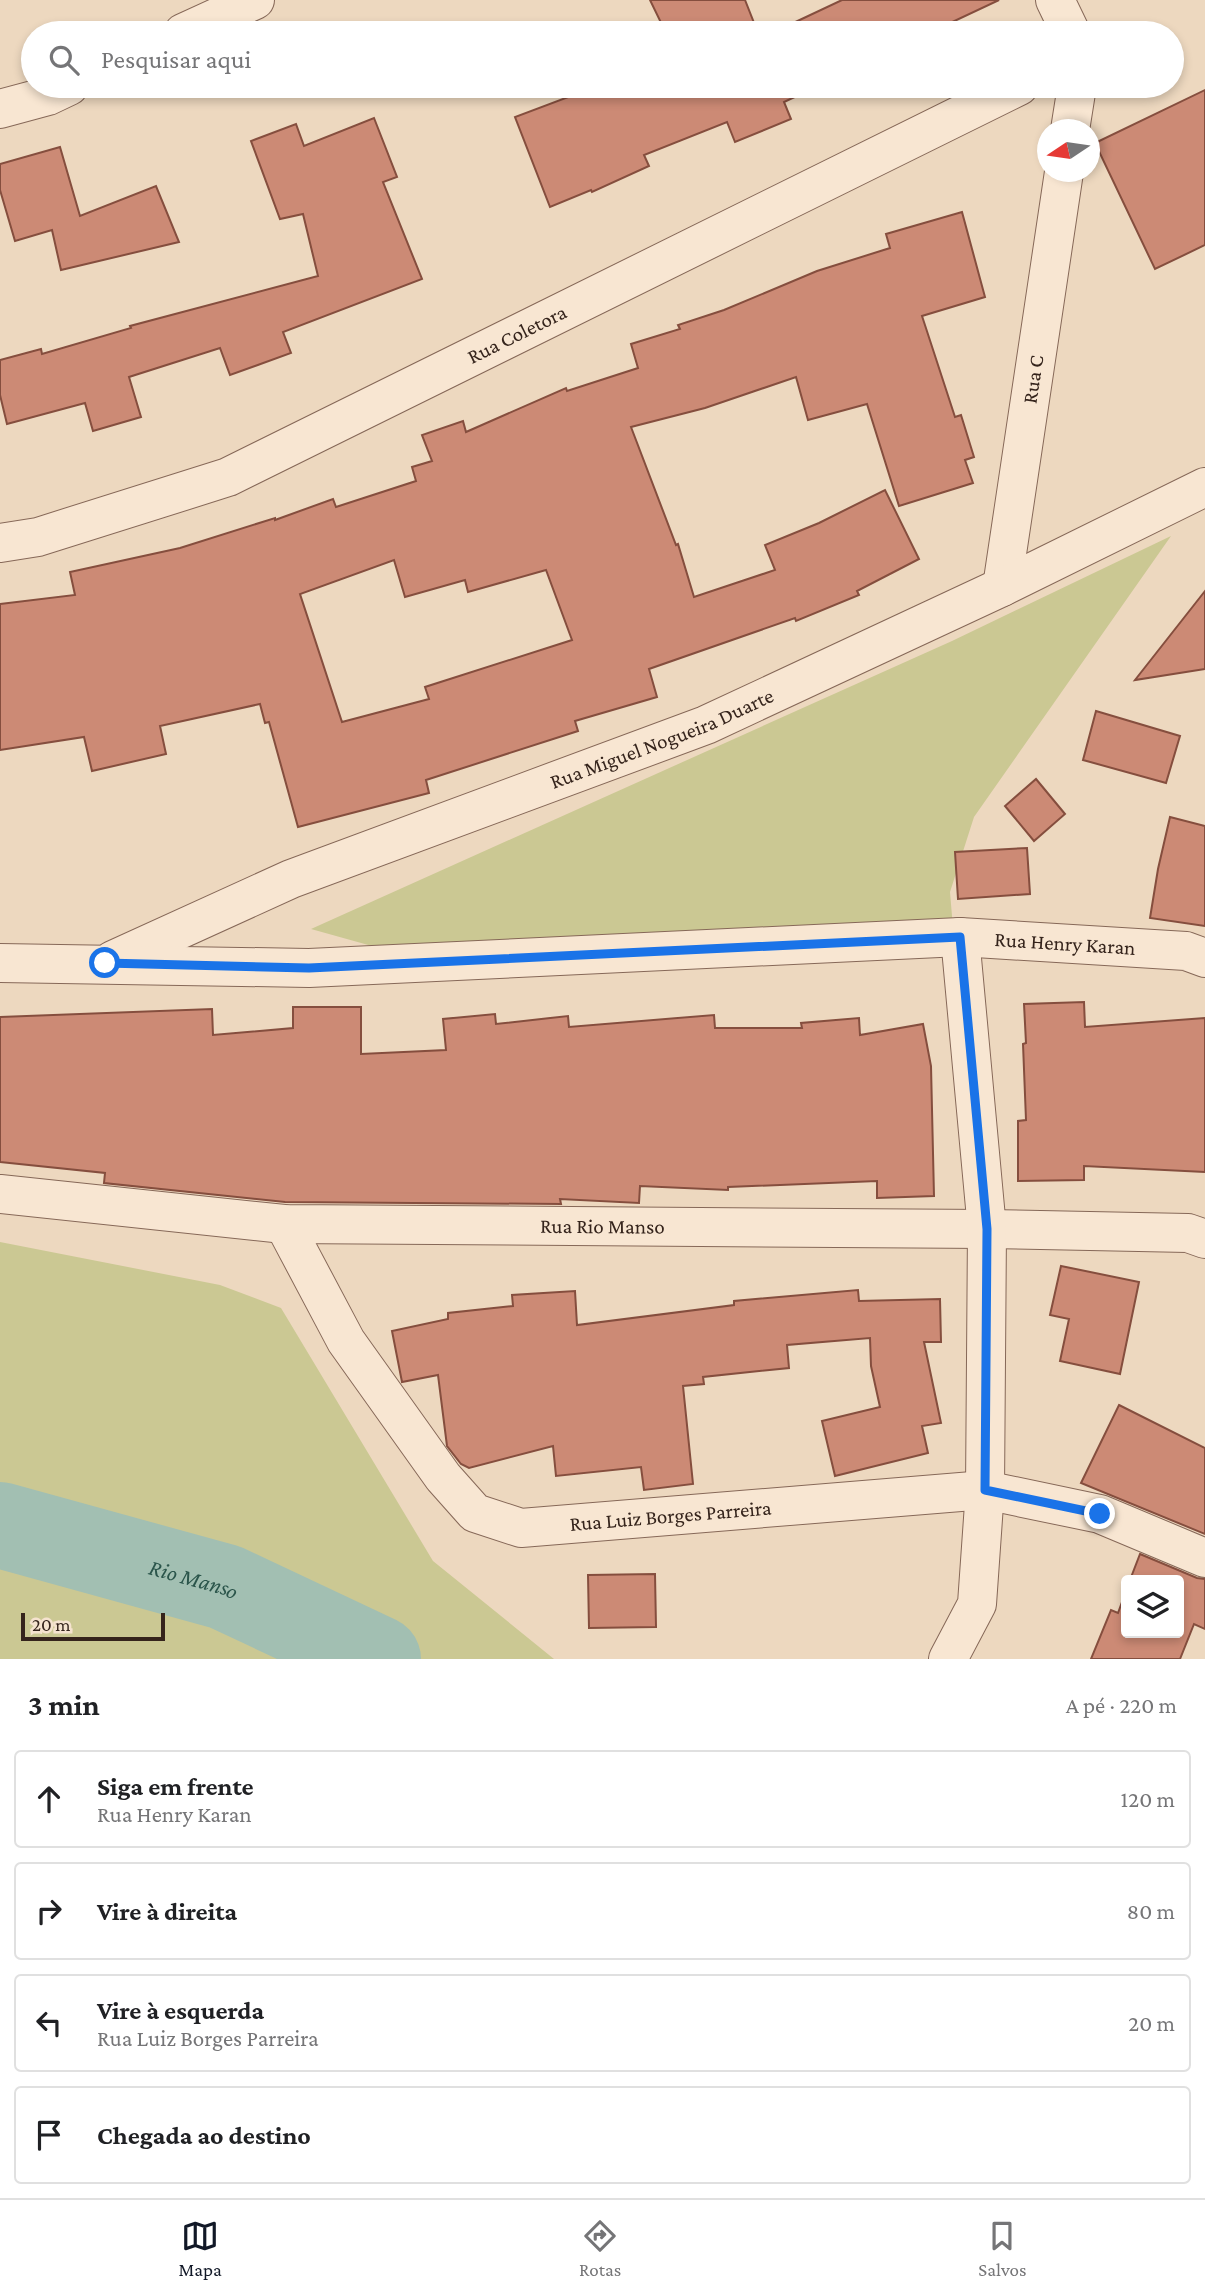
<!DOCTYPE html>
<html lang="pt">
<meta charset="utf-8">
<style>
:root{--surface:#fff;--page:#f6f6f6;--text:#202124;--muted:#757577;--line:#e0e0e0;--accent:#111827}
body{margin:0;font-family:"Crimson Pro",serif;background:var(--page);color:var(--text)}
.controls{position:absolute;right:21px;bottom:21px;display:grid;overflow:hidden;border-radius:7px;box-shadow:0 4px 10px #0003}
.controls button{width:63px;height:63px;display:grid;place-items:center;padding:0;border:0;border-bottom:2px solid var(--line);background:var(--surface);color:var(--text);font:35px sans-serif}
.compass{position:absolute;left:1037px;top:119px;width:63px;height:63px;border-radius:50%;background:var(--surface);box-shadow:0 4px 10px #0003;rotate:257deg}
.scale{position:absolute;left:21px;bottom:18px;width:144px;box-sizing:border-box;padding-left:7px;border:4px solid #35241c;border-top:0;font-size:19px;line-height:24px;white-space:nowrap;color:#35241c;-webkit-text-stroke:5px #f5e3cf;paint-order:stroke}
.stop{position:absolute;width:21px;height:21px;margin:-16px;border:5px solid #1a73e8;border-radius:50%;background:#fff}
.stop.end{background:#1a73e8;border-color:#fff;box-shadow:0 2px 7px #0008}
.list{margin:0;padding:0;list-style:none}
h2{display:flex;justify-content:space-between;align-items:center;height:91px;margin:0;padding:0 28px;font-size:30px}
h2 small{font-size:23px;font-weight:400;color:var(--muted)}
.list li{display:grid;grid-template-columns:46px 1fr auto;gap:21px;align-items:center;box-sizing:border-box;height:98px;margin:0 14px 14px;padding:0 14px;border:2px solid var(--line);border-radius:7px}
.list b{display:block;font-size:26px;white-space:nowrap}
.list p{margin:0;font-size:23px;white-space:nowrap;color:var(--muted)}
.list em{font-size:23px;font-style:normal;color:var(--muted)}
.icon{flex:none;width:38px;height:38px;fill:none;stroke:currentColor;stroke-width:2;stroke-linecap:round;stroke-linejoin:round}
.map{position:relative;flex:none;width:1205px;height:1659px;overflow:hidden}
.search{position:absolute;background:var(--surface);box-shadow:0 4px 10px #0003;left:21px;right:21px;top:21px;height:77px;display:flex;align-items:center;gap:18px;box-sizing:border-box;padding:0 24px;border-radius:38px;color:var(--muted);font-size:26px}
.sheet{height:539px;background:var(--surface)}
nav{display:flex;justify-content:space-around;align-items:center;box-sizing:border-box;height:98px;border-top:2px solid var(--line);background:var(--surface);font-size:19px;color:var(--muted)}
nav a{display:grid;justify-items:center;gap:4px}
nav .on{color:var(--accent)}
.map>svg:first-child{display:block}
</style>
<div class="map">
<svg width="1205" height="1659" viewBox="0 0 1205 1659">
<rect width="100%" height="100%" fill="#edd8bf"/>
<!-- green -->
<g fill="#cbc893">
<path d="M 1171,536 L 974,817 L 950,892 L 953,928 L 397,953 L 311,929 L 952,641 Z"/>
<path d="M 0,1242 L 220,1285 L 281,1308 L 433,1561 L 554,1659 L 0,1659 Z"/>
</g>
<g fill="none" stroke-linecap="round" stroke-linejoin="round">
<!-- river -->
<path stroke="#a2bfb2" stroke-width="86" id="s1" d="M 0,1525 L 225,1587 L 378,1659"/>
</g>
<!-- building -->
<g fill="#cc8a75" stroke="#854e3e" stroke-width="2" fill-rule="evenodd">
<path d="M 650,0 L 745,0 L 758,33 L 666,33 Z"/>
<path d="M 842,0 L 999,0 L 929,33 L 772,33 Z"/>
<path d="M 591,86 L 818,86 L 784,102 L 791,119 L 735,142 L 727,122 L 644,155 L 649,166 L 592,192 L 591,190 L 550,207 L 515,117 L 587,90 L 586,88 Z"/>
<path d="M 1205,90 L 1205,245 L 1155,269 L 1095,143 Z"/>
<path d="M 374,118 L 397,177 L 383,182 L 422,279 L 283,332 L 291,353 L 230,375 L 220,348 L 129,377 L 141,417 L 93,431 L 85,403 L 7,424 L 0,395 L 0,360 L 41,349 L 42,354 L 131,328 L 130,326 L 318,276 L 303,214 L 280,219 L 251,141 L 296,124 L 304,146 Z"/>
<path d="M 60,147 L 80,216 L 156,186 L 179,242 L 61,270 L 52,230 L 15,241 L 0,190 L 0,164 Z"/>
<path d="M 962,212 L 985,297 L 922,316 L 955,417 L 961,415 L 974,457 L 965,460 L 973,483 L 899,506 L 867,404 L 808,420 L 796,377 L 705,408 L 631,427 L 676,545 L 678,544 L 694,597 L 775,570 L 765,545 L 819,523 L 885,490 L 919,559 L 857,591 L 859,595 L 796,621 L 795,618 L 649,669 L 657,697 L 575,721 L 578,731 L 426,780 L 429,793 L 298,827 L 269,722 L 265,723 L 260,704 L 160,726 L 166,754 L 92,771 L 84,737 L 0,750 L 0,604 L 75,595 L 70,572 L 180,548 L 275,518 L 275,520 L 333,499 L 336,507 L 416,481 L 412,467 L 432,461 L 422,435 L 463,421 L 466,432 L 566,388 L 567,391 L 638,368 L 631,344 L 680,329 L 678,325 L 724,310 L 817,271 L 890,248 L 886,234 ZM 394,560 L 405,597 L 465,580 L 468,592 L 546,570 L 572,640 L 425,687 L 429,699 L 342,722 L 300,594 Z"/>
<path d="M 1205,591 L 1205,669 L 1135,680 Z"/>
<path d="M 1096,711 L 1180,736 L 1166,783 L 1083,760 Z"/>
<path d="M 1036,779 L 1065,814 L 1034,841 L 1005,806 Z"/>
<path d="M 1170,817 L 1205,826 L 1205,926 L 1150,918 L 1158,869 Z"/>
<path d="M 1027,848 L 1030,894 L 958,899 L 955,852 Z"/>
<path d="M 1084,1002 L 1085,1027 L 1205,1018 L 1205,1172 L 1084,1166 L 1084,1180 L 1018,1181 L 1018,1121 L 1026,1120 L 1023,1044 L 1026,1043 L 1024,1004 Z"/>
<path d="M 293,1007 L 361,1007 L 361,1054 L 446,1050 L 443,1019 L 495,1014 L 496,1024 L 568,1016 L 569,1027 L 714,1015 L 715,1028 L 802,1028 L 801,1023 L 859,1018 L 860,1035 L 923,1024 L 931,1066 L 934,1196 L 877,1198 L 877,1181 L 728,1187 L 728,1190 L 640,1186 L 639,1203 L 560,1199 L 561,1204 L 285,1202 L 104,1183 L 105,1173 L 0,1162 L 0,1017 L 212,1009 L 213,1035 L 293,1028 Z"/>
<path d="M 1061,1266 L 1139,1282 L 1120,1374 L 1060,1361 L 1069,1319 L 1050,1315 Z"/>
<path d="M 858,1290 L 859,1301 L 940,1299 L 941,1342 L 924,1342 L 941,1423 L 922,1426 L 928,1453 L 835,1476 L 822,1421 L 880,1407 L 871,1366 L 870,1338 L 787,1345 L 789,1368 L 703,1377 L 704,1384 L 683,1386 L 693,1484 L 644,1490 L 641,1467 L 556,1476 L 553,1446 L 469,1468 L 461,1464 L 447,1446 L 438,1375 L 402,1382 L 392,1331 L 448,1319 L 448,1313 L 513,1306 L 512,1295 L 575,1291 L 577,1325 L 734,1305 L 734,1301 Z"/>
<path d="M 1119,1405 L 1205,1448 L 1205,1534 L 1081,1483 Z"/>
<path d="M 1140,1554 L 1197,1578 L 1205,1579 L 1205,1629 L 1194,1624 L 1180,1659 L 1091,1659 L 1111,1610 L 1118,1613 L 1126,1591 L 1126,1633 L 1179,1633 L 1179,1580 L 1130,1580 Z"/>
<path d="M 655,1574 L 656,1627 L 589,1628 L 588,1575 Z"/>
</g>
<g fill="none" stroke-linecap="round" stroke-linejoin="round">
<defs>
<g id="minor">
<path d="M 1055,0 L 1071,33"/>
<path d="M 183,33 L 255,0"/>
<path d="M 0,109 L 48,96 L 69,86"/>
<path d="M 1070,130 L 1077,86"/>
<path id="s2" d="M 0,543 L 38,537 L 228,477 L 1019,86"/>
<path id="s3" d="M 1002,587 L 1064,172"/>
<path id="s4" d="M 113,960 L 291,879 L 706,725 L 1002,587 L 1205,487"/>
<path id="s5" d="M 0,963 L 309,968 L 960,937 L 1186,951 L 1205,958"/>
<path id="s6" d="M 0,1194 L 284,1224 L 987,1229 L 1188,1233 L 1205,1239"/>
<path id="s7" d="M 284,1224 L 346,1341 L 443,1477 L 475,1513 L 521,1528 L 985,1490 L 1100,1514 L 1205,1558"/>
<path d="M 948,1659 L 977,1604 L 985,1490 L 987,1229 L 960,937"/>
</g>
</defs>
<!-- minor casing -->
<use href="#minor" stroke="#866858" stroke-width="40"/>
<!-- minor -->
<use href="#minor" stroke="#f8e6d2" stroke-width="38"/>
</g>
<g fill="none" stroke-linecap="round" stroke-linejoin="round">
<!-- route -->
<path stroke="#1a73e8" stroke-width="9" d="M 105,963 L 309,968 L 960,937 L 987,1229 L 985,1490 L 1100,1514"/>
</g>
<g text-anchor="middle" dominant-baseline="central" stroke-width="5" stroke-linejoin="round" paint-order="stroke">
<!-- street labels -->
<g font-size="21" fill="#35241c" stroke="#f5e3cf">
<text stroke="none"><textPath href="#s2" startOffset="560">Rua Coletora</textPath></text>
<text stroke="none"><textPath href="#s3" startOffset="210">Rua C</textPath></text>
<text stroke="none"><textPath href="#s4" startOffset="592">Rua Miguel Nogueira Duarte</textPath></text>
<text stroke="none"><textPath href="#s5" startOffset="1066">Rua Henry Karan</textPath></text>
<text stroke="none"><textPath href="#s6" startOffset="604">Rua Rio Manso</textPath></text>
<text stroke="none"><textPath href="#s7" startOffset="546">Rua Luiz Borges Parreira</textPath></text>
</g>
<!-- water labels -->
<g font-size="23" font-style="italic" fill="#2b554b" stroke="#f5e3cf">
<text stroke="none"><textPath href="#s1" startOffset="201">Rio Manso</textPath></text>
</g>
</g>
</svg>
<div class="controls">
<button><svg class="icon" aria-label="layers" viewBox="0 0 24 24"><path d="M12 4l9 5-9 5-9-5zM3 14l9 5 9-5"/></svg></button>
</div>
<svg class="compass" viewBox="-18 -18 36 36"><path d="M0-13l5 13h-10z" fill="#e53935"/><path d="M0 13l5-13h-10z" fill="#757577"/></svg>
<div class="scale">20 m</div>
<div class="stop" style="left:105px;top:963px"></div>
<div class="stop end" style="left:1100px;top:1514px"></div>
<div class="search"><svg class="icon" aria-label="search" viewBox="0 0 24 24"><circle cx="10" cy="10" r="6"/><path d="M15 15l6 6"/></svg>Pesquisar aqui</div>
</div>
<section class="sheet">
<h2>3 min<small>A pé · 220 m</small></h2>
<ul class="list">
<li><svg class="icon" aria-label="ahead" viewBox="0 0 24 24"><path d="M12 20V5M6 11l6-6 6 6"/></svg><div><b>Siga em frente</b><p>Rua Henry Karan</p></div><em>120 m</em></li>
<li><svg class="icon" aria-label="right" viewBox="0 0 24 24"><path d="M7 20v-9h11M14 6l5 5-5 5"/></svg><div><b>Vire à direita</b></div><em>80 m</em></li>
<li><svg class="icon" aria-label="left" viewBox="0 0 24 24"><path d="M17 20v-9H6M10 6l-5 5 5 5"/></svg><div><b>Vire à esquerda</b><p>Rua Luiz Borges Parreira</p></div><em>20 m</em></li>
<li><svg class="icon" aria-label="arrive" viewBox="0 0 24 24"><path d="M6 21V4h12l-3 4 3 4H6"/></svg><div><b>Chegada ao destino</b></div></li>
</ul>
</section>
<nav>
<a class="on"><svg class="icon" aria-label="map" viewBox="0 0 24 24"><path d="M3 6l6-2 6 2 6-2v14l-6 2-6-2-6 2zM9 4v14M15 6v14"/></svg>Mapa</a>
<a><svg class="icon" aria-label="directions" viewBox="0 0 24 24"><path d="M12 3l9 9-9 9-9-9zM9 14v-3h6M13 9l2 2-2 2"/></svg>Rotas</a>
<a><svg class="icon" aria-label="saved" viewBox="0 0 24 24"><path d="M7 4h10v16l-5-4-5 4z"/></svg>Salvos</a>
</nav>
